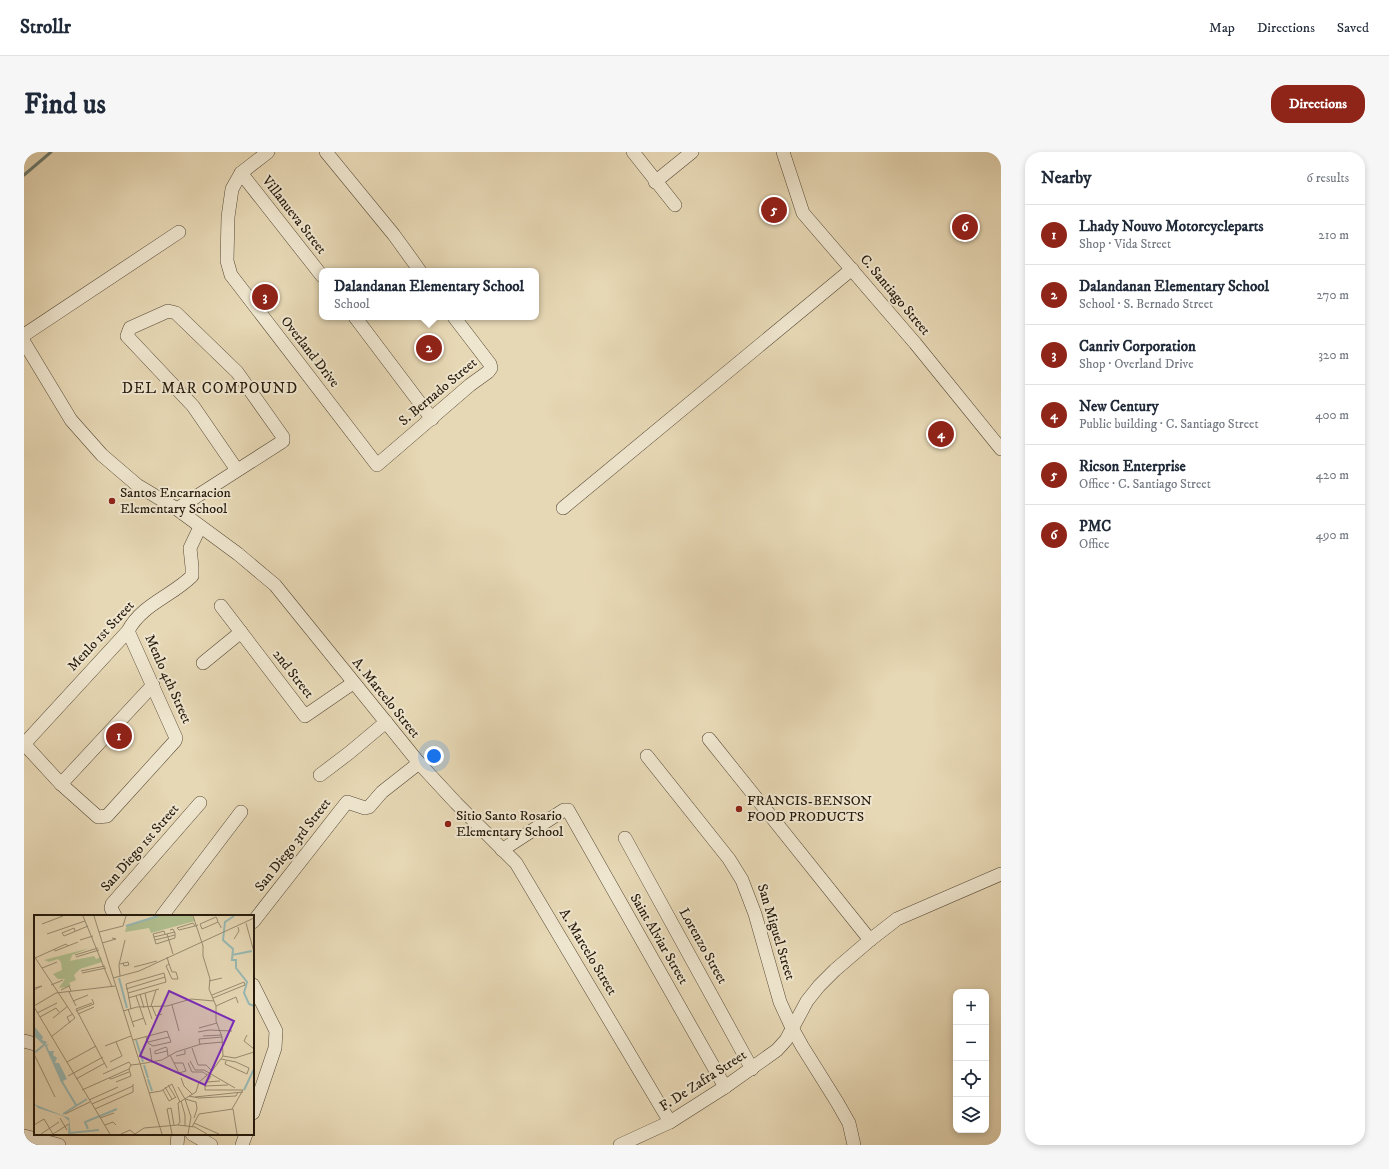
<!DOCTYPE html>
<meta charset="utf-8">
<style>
:root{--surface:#fff;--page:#f6f6f7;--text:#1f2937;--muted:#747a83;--line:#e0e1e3;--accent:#8f2418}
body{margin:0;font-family:"IM FELL DW Pica",serif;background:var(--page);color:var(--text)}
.controls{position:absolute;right:12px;bottom:12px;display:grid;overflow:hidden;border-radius:8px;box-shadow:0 2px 6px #0003}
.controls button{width:36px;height:36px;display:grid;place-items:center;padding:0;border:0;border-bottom:1px solid var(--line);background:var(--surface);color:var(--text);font:20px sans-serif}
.you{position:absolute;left:410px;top:604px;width:14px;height:14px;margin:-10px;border:3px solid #fff;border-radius:50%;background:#1a73e8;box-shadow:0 0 0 6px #1a73e833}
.badge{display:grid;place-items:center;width:26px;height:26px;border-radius:50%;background:var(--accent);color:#fff;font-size:13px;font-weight:700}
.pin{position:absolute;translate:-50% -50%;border:2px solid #fff;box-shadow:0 1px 4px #0006}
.popup{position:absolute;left:295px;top:116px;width:220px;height:52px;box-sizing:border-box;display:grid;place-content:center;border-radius:8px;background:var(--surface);filter:drop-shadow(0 1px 3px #0005);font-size:13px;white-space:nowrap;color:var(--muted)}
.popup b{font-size:15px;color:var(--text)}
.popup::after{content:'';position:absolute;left:50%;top:100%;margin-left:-8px;border:8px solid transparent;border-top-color:var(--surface)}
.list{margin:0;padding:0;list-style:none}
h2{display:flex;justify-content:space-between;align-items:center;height:52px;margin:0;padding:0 16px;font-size:17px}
h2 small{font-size:13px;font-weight:400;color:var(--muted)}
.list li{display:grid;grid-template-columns:26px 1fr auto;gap:12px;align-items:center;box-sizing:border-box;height:60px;padding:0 16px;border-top:1px solid var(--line)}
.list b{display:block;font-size:15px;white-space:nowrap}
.list p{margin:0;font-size:13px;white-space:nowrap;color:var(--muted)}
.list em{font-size:13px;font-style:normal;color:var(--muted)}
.icon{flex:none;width:22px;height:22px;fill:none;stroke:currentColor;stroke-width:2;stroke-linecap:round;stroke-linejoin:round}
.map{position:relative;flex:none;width:977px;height:993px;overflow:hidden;border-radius:16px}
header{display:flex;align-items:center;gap:24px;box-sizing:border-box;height:56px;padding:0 20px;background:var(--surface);border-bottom:1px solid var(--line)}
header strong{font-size:19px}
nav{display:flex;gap:22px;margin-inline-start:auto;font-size:14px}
.intro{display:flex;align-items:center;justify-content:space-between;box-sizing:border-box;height:96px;padding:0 24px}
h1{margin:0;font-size:28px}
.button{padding:10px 18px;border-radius:16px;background:var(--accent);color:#fff;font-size:14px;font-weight:700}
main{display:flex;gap:24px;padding:0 24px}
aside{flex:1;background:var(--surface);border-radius:16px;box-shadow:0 2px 6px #0003}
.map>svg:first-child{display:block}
</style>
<header>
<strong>Strollr</strong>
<nav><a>Map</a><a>Directions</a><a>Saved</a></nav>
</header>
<div class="intro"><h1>Find us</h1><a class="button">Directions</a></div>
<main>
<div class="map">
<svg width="977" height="993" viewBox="0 0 977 993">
<rect width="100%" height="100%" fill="#e7d8b5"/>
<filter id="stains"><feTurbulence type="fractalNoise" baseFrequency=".005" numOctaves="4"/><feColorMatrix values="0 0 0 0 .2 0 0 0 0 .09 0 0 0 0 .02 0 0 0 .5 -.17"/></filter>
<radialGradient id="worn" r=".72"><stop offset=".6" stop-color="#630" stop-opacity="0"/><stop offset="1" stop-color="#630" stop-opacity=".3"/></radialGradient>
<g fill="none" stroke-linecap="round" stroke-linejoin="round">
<!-- stream -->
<path stroke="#6a7970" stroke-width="3" d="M 0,23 L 27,0"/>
<defs>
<g id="minor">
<path d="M 244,0 L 217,21 L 208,37 L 204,65 L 203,109 L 207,123 L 353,313 L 446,233 L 464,220 L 467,216 L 466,212 L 430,165"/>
<path d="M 302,0 L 370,83 L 396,119"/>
<path d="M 609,0 L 651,53"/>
<path d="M 759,0 L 779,61 L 891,191 L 977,297"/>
<path d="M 217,21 L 298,124"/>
<path d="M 631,30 L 668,0"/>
<path d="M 331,165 L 408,267"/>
<path d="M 0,183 L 155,80"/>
<path d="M 0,190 L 47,268 L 78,303 L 113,333 L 153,357 L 214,402 L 251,433 L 395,611 L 432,651 L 492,711 L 646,970"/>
<path d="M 539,356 L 828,117"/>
<path d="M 153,357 L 256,291 L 259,289 L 259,285 L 213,220 L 152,161 L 144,159 L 106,176 L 103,184 L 169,254 L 213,318"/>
<path d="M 197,454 L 281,564 L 329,531"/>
<path d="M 104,479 L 152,586 L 151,589 L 83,664 L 74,665 L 37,632 L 2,594 L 1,591 L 104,479 C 117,453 148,444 168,424 L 168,415 L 166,396 L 176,375"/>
<path d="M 179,511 L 217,480"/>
<path d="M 685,587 L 846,788"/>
<path d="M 623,604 L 705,707 L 718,728 L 731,762 L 756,850 L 768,876 L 778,894 L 813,950 L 825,971 L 830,993"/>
<path d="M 296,623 L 325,601 L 362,570"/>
<path d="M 37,632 L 129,533"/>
<path d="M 601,686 L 728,917"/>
<path d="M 478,698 L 540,658 L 544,658 L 701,935"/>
<path d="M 91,764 L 87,756 L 88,752 L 176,651"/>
<path d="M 138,764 L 217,660"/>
<path d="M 229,770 L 323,650 L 341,656 L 345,655 L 358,640 L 395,611"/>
<path d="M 229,833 L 252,879 L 251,896 L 229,961"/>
<path d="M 0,889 L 11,892"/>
<path d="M 168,982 L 187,993"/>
<path d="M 0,984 L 35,993"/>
<path d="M 153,993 L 154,982"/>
<path d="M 218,993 L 222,982"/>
<path d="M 596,993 L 646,970 L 701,935 L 753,898 L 762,888 L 783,849 L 795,834 L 811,818 L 846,788 L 873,767 L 977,722"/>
</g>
</defs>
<!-- minor casing -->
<use href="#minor" stroke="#564936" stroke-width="14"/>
<!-- minor -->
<use href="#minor" stroke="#efe6cf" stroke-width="13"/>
</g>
<!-- markers -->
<g fill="#8f2418" stroke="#efe6cf" stroke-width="1.5">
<circle cx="88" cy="349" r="4"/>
<circle cx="715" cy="657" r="4"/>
<circle cx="424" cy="672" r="4"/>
</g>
<g text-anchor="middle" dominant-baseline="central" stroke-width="4" stroke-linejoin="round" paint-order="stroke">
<!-- street labels -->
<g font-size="14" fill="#25190b" stroke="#efe6cf">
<text transform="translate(270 63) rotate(52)">Villanueva Street</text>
<text transform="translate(871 143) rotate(50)">C. Santiago Street</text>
<text transform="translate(286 200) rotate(52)">Overland Drive</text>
<text transform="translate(414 240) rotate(-40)">S. Bernado Street</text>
<text transform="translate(77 484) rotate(-47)">Menlo 1st Street</text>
<text transform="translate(269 522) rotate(52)">2nd Street</text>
<text transform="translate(144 527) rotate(66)">Menlo 4th Street</text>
<text transform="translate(362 546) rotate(51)">A. Marcelo Street</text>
<text transform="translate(269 693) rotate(-52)">San Diego 3rd Street</text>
<text transform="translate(116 696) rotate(-49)">San Diego 1st Street</text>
<text transform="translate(752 780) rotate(73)">San Miguel Street</text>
<text transform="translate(635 787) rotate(60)">Saint Alviar Street</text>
<text transform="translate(679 794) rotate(61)">Lorenzo Street</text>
<text transform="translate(564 800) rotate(59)">A. Marcelo Street</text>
<text transform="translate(679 929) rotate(-33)">F. De Zafra Street</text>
</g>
<!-- poi labels -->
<g font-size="14" fill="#25190b" stroke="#efe6cf" text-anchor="start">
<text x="96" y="341">Santos Encarnacion<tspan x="96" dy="16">Elementary School</tspan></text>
<text x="723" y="649">FRANCIS-BENSON<tspan x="723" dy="16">FOOD PRODUCTS</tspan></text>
<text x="432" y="664">Sitio Santo Rosario<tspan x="432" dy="16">Elementary School</tspan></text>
</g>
<!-- neighbourhood labels -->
<g font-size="15" letter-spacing="1" fill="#25190b" stroke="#efe6cf">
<text x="186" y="236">DEL MAR COMPOUND</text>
</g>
</g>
<!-- overview -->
<g transform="translate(10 763)">
<rect width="220" height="220" fill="#e7d8b5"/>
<path d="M 56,33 L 38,40 L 36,46 L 60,41 L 62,44 L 67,42 L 68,47 L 46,54 L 40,60 L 42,65 L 35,68 L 37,71 L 25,73 L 31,64 L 24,64 L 19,59 L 28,55 L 27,47 L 24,44 L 15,47 L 10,45 Z" fill="#b1c091"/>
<path d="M 124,1 L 158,1 L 161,6 L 117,18 L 115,13 L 91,17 L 93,10 Z" fill="#b1c091"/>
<path d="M 0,111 L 9,122 L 8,125 L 13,127 L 11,130 L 15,129 L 13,131 L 15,136 L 20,136 L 19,140 L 23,143 L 21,148 L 25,148 L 33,164 L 27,167 L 11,131 L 0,121 ZM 0,189 L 35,203 L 37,219 L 34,219 L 35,206 L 29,201 L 4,193 Z" fill="#98b9b4"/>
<path fill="none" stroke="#98b9b4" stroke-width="2" d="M 200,1 L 191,7 L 189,25 L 199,34 L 198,45 L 202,45 L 202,53 L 213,67 L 210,78 L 215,89 L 220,91M 92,11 L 124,1M 198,40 L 218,36M 85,63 L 93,93M 102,125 L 109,147M 0,138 L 10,130M 110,150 L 114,163M 114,164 L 118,176M 27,165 L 42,190M 210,175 L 220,154M 29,199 L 53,184M 54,214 L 51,207 L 83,194M 36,218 L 65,215"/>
<path fill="none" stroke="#998c71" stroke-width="1" d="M 49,1 L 78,72M 60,1 L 128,219M 159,1 L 169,31 L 169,41 L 176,64 L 175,74 L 182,91 L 182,106 L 188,122 L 189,141M 184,7 L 168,14 L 166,9 L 182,2 L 183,3 L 183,4 L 184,7 L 187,12 L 187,13M 212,8 L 220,37M 8,9 L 29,1M 161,11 L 159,8 L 143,13 L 145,15 L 161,11 L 164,10M 41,16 L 40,13 L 28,18 L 30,21 L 54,11M 65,17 L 89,11 L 92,1M 13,19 L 51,6M 131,19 L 130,16 L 119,19 L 122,29 L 141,23 L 141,18 L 139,14 L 136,15M 133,19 L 139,39M 120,22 L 141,17M 200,24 L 205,16 L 204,12M 46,25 L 59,21M 121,25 L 141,20M 68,28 L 82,24 L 78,23M 20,34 L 21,36 L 44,27M 41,40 L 64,33M 0,41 L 41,103 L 17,122M 42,42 L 65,35M 133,42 L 135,49 L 138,57 L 142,57 L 144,64 L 138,64 L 132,51 L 135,49M 1,43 L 32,29 L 34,31M 86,49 L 94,47 L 95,50 L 90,51 L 89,48M 100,52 L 123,46M 8,53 L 23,47M 47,56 L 71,51M 48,58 L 72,53M 130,58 L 132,67 L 94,78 L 92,69 ZM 86,61 L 85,50 L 91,25M 79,63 L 105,56 L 220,3M 175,66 L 188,63M 17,70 L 29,65M 0,73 L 8,71 L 0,75M 92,74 L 131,62M 27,75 L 35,71 L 37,76M 35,77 L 42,91M 94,78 L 97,94M 111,78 L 114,92M 106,79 L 110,93M 178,80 L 210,67 L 211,70M 102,81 L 112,110M 94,83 L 125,74M 179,83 L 211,70M 39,86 L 54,80M 58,88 L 42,94 L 73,153M 138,90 L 145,116M 0,91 L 22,78 L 81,71M 117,91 L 122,75M 118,91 L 122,101 L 128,99M 182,91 L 202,82 L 204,88M 0,92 L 76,219M 114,92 L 118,104M 94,94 L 100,112M 42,96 L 60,89 L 58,84M 89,96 L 103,92 L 133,91 L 157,84 L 180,86M 3,98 L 23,88M 44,99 L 60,92M 6,102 L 22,93 L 25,97M 19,103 L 34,91M 98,107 L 110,103M 36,108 L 33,102 L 39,99M 165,113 L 183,108M 164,117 L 175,115 L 198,116M 213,120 L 210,126 L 220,134M 169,121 L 188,120M 99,125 L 133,116 L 137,127 L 119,131 L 114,128 L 112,122M 114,127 L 135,122M 166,130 L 165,124 L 188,122M 71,131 L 97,121M 116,133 L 118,147M 158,133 L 164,150 L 172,150 L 178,156M 133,136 L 121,139 L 121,136 L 132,132 L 133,133 L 134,141M 0,139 L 21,182M 136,140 L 145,158 L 152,156 L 149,148 L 140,148M 142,141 L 151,139 L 151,135M 189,141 L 201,143 L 220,137M 187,144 L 202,147 L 215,153 L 213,159 L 191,149 L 192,146M 156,146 L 161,155 L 170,155 L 201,173M 33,147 L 62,131M 76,147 L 88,141 L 82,127M 154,148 L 158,157 L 169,157 L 173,160M 106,149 L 128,145 L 142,137 L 167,129 L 189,127M 69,159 L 95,147 L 97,150M 34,161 L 69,142M 177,161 L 171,170 L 171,175 L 209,175 L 198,194M 75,163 L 77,164 L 95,157M 147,163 L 150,171 L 158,179M 42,164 L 71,148M 82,167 L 97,161 L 95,154M 173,167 L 186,166M 134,170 L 142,183M 171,171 L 194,170M 131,172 L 138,184M 144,172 L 151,184 L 162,187 L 163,194 L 160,203M 48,175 L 95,154 L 97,150 L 106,149M 129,175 L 135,186 L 142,182M 115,178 L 127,176 L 138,169 L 146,187M 155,181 L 165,183 L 202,181 L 204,177M 161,182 L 209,177M 151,184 L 157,202 L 154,219M 55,185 L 84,172M 147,186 L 151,200 L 151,211M 58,189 L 99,171M 61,194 L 99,177 L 99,169M 31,199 L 56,187M 26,203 L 33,215M 66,203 L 80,198M 160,208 L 185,219M 0,210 L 10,204 L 19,219 L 35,209M 71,210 L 79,207 L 82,210M 144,210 L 146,207 L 144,188 L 162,177 L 165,167 L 178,156 L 189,141M 158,212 L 165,199 L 199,194 L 203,219M 7,219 L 25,207M 87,219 L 96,215 L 101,219M 101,219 L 110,213 L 144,210 L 161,212 L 173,219M 138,219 L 133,194 L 137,193 L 140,210"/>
<path fill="#7b2cbf" fill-opacity="0.15" stroke="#7b2cbf" stroke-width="2" d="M 135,76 L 200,106 L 171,170 L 106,141 Z"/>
<rect width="220" height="220" fill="none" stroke="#25190b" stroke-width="2"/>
</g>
<rect width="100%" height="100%" filter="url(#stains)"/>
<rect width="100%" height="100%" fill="url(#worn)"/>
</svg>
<div class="controls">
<button>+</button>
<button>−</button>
<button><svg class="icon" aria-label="locate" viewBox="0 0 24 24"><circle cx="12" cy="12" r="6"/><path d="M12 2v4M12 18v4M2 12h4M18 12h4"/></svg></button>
<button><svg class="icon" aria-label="layers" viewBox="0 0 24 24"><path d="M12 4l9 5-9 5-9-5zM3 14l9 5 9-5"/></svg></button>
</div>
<div class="you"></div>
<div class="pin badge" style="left:95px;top:584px">1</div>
<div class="pin badge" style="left:405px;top:196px">2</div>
<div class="popup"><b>Dalandanan Elementary School</b>School</div>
<div class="pin badge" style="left:241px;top:145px">3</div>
<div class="pin badge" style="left:917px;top:282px">4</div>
<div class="pin badge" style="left:750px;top:58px">5</div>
<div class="pin badge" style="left:941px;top:75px">6</div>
</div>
<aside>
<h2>Nearby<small>6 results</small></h2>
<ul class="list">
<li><span class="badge">1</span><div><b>Lhady Nouvo Motorcycleparts</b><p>Shop · Vida Street</p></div><em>210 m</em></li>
<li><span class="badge">2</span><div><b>Dalandanan Elementary School</b><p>School · S. Bernado Street</p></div><em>270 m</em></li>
<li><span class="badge">3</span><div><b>Canriv Corporation</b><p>Shop · Overland Drive</p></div><em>320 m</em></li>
<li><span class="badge">4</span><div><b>New Century</b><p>Public building · C. Santiago Street</p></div><em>400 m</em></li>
<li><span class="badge">5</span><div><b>Ricson Enterprise</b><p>Office · C. Santiago Street</p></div><em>420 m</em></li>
<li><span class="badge">6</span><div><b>PMC</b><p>Office</p></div><em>490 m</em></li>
</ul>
</aside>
</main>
